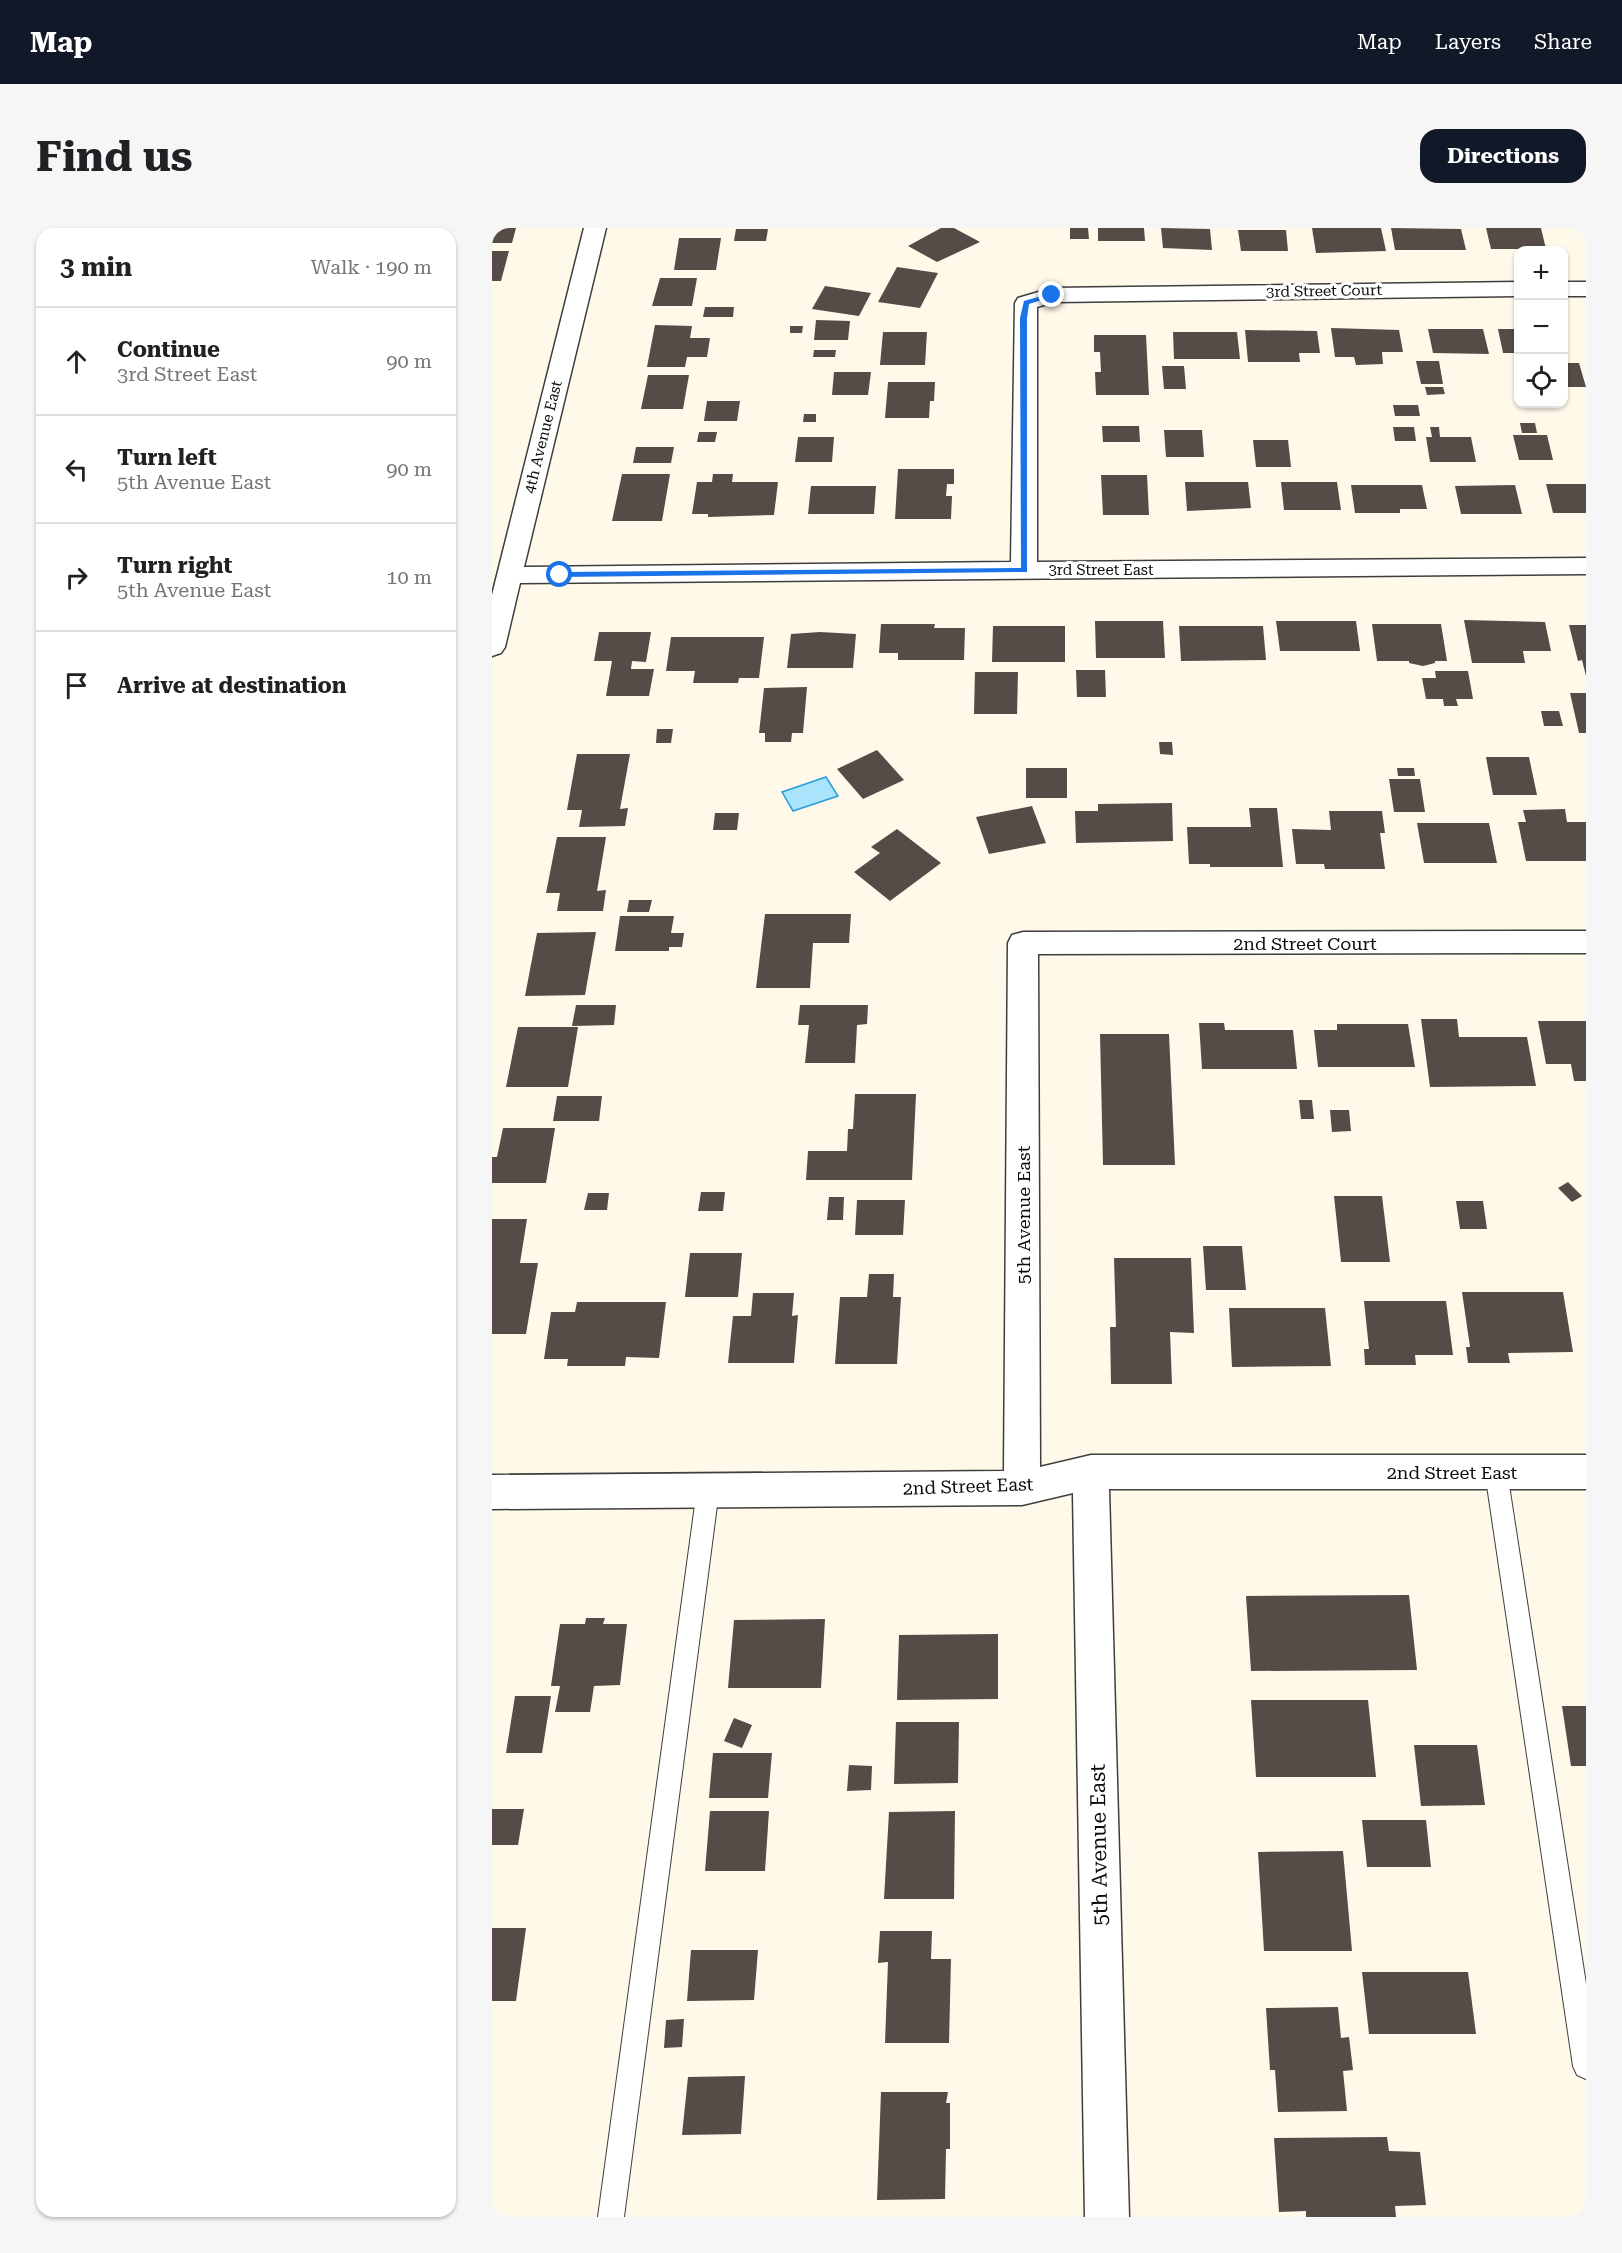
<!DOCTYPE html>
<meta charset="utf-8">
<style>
:root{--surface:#fff;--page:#f6f6f6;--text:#202124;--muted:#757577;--line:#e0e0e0;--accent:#111827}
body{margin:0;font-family:"Roboto Serif",serif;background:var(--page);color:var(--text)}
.controls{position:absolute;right:18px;top:18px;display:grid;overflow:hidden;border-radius:12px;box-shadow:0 2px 4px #0004}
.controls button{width:54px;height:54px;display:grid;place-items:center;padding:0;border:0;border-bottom:2px solid var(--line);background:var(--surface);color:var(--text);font:30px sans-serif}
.stop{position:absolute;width:18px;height:18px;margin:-14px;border:4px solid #1a73e8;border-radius:50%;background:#fff}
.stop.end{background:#1a73e8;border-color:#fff;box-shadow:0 2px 6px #0008}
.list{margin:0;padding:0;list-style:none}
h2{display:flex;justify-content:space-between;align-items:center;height:78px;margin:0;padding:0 24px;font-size:26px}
h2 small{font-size:20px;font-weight:400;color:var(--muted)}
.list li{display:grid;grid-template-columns:39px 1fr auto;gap:18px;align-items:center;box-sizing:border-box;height:108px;padding:0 24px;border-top:2px solid var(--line)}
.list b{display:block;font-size:22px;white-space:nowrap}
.list p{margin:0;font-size:20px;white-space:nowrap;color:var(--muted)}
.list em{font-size:20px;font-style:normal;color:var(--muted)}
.icon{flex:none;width:33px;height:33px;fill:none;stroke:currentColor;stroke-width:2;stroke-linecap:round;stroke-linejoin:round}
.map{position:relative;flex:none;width:1094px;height:1989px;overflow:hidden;border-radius:18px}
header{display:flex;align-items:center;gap:36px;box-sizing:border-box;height:84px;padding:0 30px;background:var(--accent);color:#fff}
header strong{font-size:28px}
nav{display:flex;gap:33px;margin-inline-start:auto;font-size:21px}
.intro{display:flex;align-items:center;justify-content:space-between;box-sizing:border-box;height:144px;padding:0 36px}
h1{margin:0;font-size:42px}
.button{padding:15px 27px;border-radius:18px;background:var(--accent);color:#fff;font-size:21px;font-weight:700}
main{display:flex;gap:36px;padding:0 36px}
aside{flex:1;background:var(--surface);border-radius:18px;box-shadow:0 2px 4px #0004}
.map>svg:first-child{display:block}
</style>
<header>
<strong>Map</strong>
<nav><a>Map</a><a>Layers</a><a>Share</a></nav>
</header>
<div class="intro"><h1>Find us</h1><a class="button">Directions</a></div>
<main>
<aside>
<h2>3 min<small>Walk · 190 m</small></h2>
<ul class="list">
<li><svg class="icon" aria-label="ahead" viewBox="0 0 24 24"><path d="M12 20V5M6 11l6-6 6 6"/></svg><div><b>Continue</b><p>3rd Street East</p></div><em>90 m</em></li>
<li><svg class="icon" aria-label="left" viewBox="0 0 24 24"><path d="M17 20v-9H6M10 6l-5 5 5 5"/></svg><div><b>Turn left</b><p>5th Avenue East</p></div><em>90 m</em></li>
<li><svg class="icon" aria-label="right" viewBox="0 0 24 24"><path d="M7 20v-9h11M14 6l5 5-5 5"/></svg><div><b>Turn right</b><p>5th Avenue East</p></div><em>10 m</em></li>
<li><svg class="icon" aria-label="arrive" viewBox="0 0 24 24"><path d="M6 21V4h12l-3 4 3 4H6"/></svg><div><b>Arrive at destination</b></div></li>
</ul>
</aside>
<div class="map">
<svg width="1094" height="1989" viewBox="0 0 1094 1989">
<rect width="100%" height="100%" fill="#fff9e9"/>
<!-- water -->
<path fill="#a9e3fc" stroke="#299fd9" stroke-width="1.5" d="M 334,549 L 346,568 L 301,583 L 290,564 Z"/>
<!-- building -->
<g fill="#554b47">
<path d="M 0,0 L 24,0 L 20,15 L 0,15 Z"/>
<path d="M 449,0 L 462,0 L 488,14 L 445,34 L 416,18 Z"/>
<path d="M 578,0 L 596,0 L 597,11 L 578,11 Z"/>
<path d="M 606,0 L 652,0 L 653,13 L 606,13 Z"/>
<path d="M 669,0 L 718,1 L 720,22 L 671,20 Z"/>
<path d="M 820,0 L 889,0 L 894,23 L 824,25 Z"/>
<path d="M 899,0 L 969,1 L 974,22 L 903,22 Z"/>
<path d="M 994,0 L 1049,0 L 1054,21 L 999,21 Z"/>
<path d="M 244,1 L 276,1 L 274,13 L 242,13 Z"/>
<path d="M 746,2 L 794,2 L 796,23 L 749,23 Z"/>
<path d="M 187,10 L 229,10 L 224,42 L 182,42 Z"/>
<path d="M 0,23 L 17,23 L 9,53 L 0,53 Z"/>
<path d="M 405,39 L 446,45 L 428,80 L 386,74 Z"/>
<path d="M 168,50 L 205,50 L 200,78 L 160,78 Z"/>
<path d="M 333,58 L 379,65 L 367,88 L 320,81 Z"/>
<path d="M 213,79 L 242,79 L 241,89 L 211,89 Z"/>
<path d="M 324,92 L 358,93 L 356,112 L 322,112 Z"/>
<path d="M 163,97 L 200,98 L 198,110 L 218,110 L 215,129 L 195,129 L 193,139 L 155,139 Z"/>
<path d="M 298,98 L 311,98 L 310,105 L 298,105 Z"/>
<path d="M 839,100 L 907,102 L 911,124 L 890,124 L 891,136 L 864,137 L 862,129 L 843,129 Z"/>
<path d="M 936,101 L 991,101 L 997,126 L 941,125 Z"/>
<path d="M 1006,101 L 1026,101 L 1026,125 L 1011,125 Z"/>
<path d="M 753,102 L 825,103 L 828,125 L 807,125 L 808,134 L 756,134 Z"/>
<path d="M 391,104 L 435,104 L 433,137 L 388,137 Z"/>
<path d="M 681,104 L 745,104 L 748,131 L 682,131 Z"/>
<path d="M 602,107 L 654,107 L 657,167 L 604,167 L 603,144 L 609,144 L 608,124 L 602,124 Z"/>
<path d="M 322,122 L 344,122 L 343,129 L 321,129 Z"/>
<path d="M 924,133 L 947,133 L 951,156 L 929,156 Z"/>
<path d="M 1072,135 L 1087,135 L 1094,159 L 1072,159 Z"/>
<path d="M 670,138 L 692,138 L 694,161 L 672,161 Z"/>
<path d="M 342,144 L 379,144 L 376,167 L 340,167 Z"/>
<path d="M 156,147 L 197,147 L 191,181 L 149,181 Z"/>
<path d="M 396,154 L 443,154 L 442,173 L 438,173 L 437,190 L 393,190 Z"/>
<path d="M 933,159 L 951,159 L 953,166 L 935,167 Z"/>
<path d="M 215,173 L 248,173 L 245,193 L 212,193 Z"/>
<path d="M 901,177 L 926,177 L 928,188 L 903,188 Z"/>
<path d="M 312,186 L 324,186 L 324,194 L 311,194 Z"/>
<path d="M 1028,195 L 1043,195 L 1045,205 L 1030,205 Z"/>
<path d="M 610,198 L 647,198 L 648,214 L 611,214 Z"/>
<path d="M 901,199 L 922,199 L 924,213 L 903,213 Z"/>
<path d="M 938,199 L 947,199 L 948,209 L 979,209 L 984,234 L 938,234 L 934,209 L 940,209 Z"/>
<path d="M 672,202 L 710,202 L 712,229 L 674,229 Z"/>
<path d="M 207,204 L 225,204 L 223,214 L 205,214 Z"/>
<path d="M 1021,207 L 1055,207 L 1061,232 L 1027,232 Z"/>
<path d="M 306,209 L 342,209 L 340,234 L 303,234 Z"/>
<path d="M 761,212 L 796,212 L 799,239 L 764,239 Z"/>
<path d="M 144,219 L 182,219 L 179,235 L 141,235 Z"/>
<path d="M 406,241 L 462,241 L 462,256 L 455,256 L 454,268 L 460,268 L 459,291 L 403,291 Z"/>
<path d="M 130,246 L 178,246 L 170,293 L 120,293 Z"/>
<path d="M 221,246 L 241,246 L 240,254 L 286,254 L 282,287 L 216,289 L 216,286 L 200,286 L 205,254 L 220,254 Z"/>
<path d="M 609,247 L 655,247 L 657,287 L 611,287 Z"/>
<path d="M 693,254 L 756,254 L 759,280 L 695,283 Z"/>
<path d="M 789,254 L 845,254 L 849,282 L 792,282 Z"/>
<path d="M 1054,256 L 1094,256 L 1094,285 L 1061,285 Z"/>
<path d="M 859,257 L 930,257 L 935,281 L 908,281 L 908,285 L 863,285 Z"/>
<path d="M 1023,257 L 1030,286 L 969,286 L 963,258 Z"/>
<path d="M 319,258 L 384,258 L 382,286 L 316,286 Z"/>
<path d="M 972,392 L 1053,394 L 1059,423 L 1031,423 L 1033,435 L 980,435 Z"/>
<path d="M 603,393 L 671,393 L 673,430 L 604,430 Z"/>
<path d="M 784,393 L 864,393 L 868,423 L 788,423 Z"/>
<path d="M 389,396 L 443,396 L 442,400 L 473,400 L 472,432 L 406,432 L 406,425 L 387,425 Z"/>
<path d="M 880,396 L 949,396 L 955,433 L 943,433 L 943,435 L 931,438 L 917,435 L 917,433 L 885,433 Z"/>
<path d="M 1077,397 L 1094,397 L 1094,448 L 1090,432 L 1086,433 Z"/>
<path d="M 501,398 L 573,398 L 573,434 L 500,434 Z"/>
<path d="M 687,398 L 771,398 L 774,432 L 689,433 Z"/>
<path d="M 107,404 L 159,404 L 154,434 L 140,433 L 139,441 L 162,441 L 157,468 L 114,468 L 120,433 L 102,433 Z"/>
<path d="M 328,404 L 364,406 L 361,440 L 295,440 L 299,406 Z"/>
<path d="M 179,409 L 272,409 L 267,450 L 247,450 L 246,455 L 201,455 L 203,443 L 174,443 Z"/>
<path d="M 584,442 L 613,442 L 614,469 L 585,469 Z"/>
<path d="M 943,443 L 976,443 L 981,471 L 964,471 L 966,478 L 952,478 L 951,471 L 934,471 L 930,450 L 944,450 Z"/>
<path d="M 483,444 L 526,444 L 525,486 L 482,486 Z"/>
<path d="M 315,459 L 311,505 L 300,505 L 299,514 L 273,514 L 273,505 L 267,505 L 272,460 Z"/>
<path d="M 1078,465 L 1094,465 L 1094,505 L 1087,505 Z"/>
<path d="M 1049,483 L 1067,483 L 1071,498 L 1052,498 Z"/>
<path d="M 165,501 L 181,501 L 179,515 L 164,515 Z"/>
<path d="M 667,514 L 680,514 L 681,527 L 668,526 Z"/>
<path d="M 385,522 L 412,552 L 371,571 L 345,541 Z"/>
<path d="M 85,526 L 138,526 L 128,581 L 136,580 L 133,598 L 87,599 L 90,582 L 75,582 Z"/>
<path d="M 994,529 L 1037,529 L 1045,567 L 1001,567 Z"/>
<rect x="534" y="540" width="41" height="30"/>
<path d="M 905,540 L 922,540 L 923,548 L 906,548 Z"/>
<path d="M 897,551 L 928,551 L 933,584 L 902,584 Z"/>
<path d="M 680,575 L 681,613 L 584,615 L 583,583 L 606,583 L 606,576 Z"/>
<path d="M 540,578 L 554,615 L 497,626 L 484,589 Z"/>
<path d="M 757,580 L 785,580 L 791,639 L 718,639 L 718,636 L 697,636 L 695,599 L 759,599 Z"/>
<path d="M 1073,581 L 1075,594 L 1094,594 L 1094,633 L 1034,633 L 1026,594 L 1034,594 L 1031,582 Z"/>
<path d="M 837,583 L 890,583 L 893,605 L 888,605 L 893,641 L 833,641 L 832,636 L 804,636 L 800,601 L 839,602 Z"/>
<path d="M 223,585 L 247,585 L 245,602 L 221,602 Z"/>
<path d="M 925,595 L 997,595 L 1005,635 L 932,635 Z"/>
<path d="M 405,601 L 449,635 L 398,673 L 362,644 L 388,625 L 379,619 Z"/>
<path d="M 65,609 L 114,609 L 105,663 L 114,662 L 111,683 L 65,683 L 68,665 L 54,665 Z"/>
<path d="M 137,672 L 160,672 L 157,684 L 135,684 Z"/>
<path d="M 273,686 L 359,686 L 357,715 L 321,715 L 318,760 L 264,760 Z"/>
<path d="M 128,688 L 182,688 L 179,705 L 192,705 L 190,719 L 177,719 L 177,723 L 123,723 Z"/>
<path d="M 104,704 L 93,767 L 33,768 L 45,705 Z"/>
<path d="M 84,777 L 124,777 L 122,797 L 80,798 Z"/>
<path d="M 308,777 L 376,777 L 375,796 L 365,797 L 363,835 L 313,835 L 317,797 L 306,797 Z"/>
<path d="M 929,791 L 965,791 L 967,809 L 1035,809 L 1044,858 L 938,859 Z"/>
<path d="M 1046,793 L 1094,793 L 1094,853 L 1082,853 L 1079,836 L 1054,836 Z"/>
<path d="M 707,795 L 732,795 L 733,802 L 801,802 L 805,841 L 710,841 Z"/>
<path d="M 845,796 L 916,796 L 923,839 L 826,839 L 822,802 L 845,802 Z"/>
<path d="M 26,799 L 86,799 L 76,859 L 14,859 Z"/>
<path d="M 608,806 L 677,806 L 683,937 L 611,937 Z"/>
<path d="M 363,866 L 424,866 L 420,952 L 314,952 L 316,923 L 355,923 L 356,901 L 361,901 Z"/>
<path d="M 65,868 L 110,868 L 107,893 L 61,893 Z"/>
<path d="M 807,872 L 820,872 L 822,891 L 809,891 Z"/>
<path d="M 838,882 L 857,882 L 859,903 L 840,904 Z"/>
<path d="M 11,900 L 63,900 L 54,955 L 0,955 L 0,929 L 5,929 Z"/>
<path d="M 1076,954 L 1090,968 L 1080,974 L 1066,960 Z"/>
<path d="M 209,964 L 233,964 L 231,983 L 206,983 Z"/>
<path d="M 96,965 L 117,965 L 115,982 L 92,982 Z"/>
<path d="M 842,968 L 890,968 L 898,1034 L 849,1034 Z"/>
<path d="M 337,969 L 352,969 L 351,992 L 335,992 Z"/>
<path d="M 365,972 L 413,972 L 411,1007 L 363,1007 Z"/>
<path d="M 964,973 L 991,973 L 995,1001 L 968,1001 Z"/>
<path d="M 0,991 L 35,991 L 28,1035 L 46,1035 L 34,1106 L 0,1106 Z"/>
<path d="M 711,1018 L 750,1018 L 754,1062 L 714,1062 Z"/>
<path d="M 198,1025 L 250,1025 L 246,1069 L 193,1069 Z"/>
<path d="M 622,1030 L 699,1030 L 702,1105 L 678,1104 L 680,1156 L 619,1156 L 618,1099 L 624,1099 Z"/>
<path d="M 377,1046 L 402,1046 L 401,1069 L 409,1069 L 405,1136 L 343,1136 L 348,1069 L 375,1069 Z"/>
<path d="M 970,1064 L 1071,1064 L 1081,1124 L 1016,1125 L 1018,1135 L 976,1135 L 974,1119 L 978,1119 Z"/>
<path d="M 261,1065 L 302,1065 L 300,1088 L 306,1087 L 302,1135 L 236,1135 L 241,1088 L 259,1088 Z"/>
<path d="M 872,1073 L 954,1073 L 961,1127 L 923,1127 L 924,1137 L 873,1137 L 872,1121 L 877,1121 Z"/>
<path d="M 85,1074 L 174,1074 L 167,1130 L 134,1129 L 133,1138 L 75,1138 L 76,1131 L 52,1131 L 59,1084 L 83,1084 Z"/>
<path d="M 737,1080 L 833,1080 L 839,1138 L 740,1139 Z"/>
<path d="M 917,1367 L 925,1442 L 759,1443 L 754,1368 Z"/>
<path d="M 94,1390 L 113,1390 L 111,1396 L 135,1396 L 128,1457 L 102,1458 L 98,1484 L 63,1484 L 68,1458 L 59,1458 L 68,1396 L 93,1396 Z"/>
<path d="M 333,1391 L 329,1460 L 236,1460 L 242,1392 Z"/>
<path d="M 506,1406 L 506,1471 L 405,1472 L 407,1407 Z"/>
<path d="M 23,1468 L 59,1468 L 50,1525 L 14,1525 Z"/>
<path d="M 759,1472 L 876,1472 L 884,1549 L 764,1549 Z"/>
<path d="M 1070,1478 L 1094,1478 L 1094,1538 L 1079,1538 Z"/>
<path d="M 242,1490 L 260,1497 L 250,1520 L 232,1513 Z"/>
<path d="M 404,1494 L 467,1494 L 466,1555 L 402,1556 Z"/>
<path d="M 922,1517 L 985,1517 L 993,1577 L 929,1578 Z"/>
<path d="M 221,1525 L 280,1525 L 276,1570 L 217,1570 Z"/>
<path d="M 357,1537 L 380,1538 L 379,1562 L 355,1563 Z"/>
<path d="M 0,1581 L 32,1581 L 26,1617 L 0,1617 Z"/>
<path d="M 218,1583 L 277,1583 L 273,1643 L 213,1643 Z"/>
<path d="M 463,1583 L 462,1671 L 392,1671 L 397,1584 Z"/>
<path d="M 870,1592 L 934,1592 L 939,1639 L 875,1639 Z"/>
<path d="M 851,1623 L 860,1723 L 772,1723 L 766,1624 Z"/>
<path d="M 0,1700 L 34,1700 L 24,1773 L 0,1773 Z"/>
<path d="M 388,1703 L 440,1703 L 439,1731 L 459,1731 L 457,1815 L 393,1815 L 396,1734 L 386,1735 Z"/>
<path d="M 199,1722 L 266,1722 L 262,1772 L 195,1773 Z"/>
<path d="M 870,1744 L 976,1744 L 984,1806 L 877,1806 Z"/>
<path d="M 846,1779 L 849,1810 L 857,1809 L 861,1842 L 851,1843 L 855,1883 L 786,1884 L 783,1842 L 778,1842 L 774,1780 Z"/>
<path d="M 192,1791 L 190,1819 L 172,1820 L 174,1792 Z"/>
<path d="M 253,1848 L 249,1906 L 190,1907 L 196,1849 Z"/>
<path d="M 389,1864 L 456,1864 L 454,1875 L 458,1875 L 458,1921 L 454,1921 L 453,1971 L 385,1972 Z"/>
<path d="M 895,1909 L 897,1923 L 928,1924 L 934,1977 L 903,1978 L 904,1989 L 814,1989 L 814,1983 L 787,1984 L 782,1910 Z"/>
</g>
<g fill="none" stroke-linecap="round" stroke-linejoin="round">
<defs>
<g id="lane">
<path d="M 1004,1234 L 1011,1237 L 1015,1244 L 1094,1756 L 1094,1851 L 1085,1847 L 1081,1838 L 993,1244 L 997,1237 Z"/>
<path d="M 216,1252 L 224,1255 L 227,1262 L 132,1989 L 106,1989 L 205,1262 L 208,1255 Z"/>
</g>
<g id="street">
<path d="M 92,0 L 114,0 L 32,339 L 519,334 L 523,75 L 526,70 L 560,60 L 1026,54 L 1026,68 L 562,74 L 545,79 L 545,334 L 1094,330 L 1094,346 L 28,355 L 13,419 L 9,425 L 0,428 L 0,367 Z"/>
<rect x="1072" y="54" width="22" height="14"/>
<path d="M 1094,703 L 1094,725 L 546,726 L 548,1239 L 599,1227 L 1094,1227 L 1094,1261 L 617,1261 L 637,1989 L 593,1989 L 581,1265 L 530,1277 L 0,1281 L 0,1247 L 512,1243 L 516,715 L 520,707 L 531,704 Z"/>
</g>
</defs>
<!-- lane casing -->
<use href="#lane" stroke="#3e3e3e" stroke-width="2"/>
<!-- street casing -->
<use href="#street" stroke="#3e3e3e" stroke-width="3"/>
<!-- lane -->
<use href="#lane" fill="#fff" fill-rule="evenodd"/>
<!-- street -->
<use href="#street" fill="#fff" fill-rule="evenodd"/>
</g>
<!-- route -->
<path fill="#1a73e8" d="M 560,65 L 562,68 L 537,76 L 535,90 L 535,344 L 68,349 L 64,347 L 68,344 L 529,340 L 528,90 L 532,73 Z"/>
<g text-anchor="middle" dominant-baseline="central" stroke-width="6" stroke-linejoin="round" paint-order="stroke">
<!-- far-street labels -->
<g font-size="15" fill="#0b0b0b" stroke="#fff">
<text transform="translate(832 63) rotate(-1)">3rd Street Court</text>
<text transform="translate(51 209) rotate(-76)">4th Avenue East</text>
<text x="609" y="342">3rd Street East</text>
</g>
<!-- street labels -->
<g font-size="18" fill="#0b0b0b" stroke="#fff">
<text x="813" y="715">2nd Street Court</text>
<text transform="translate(531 987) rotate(-90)">5th Avenue East</text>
<text x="960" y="1244">2nd Street East</text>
<text transform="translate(476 1258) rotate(-2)">2nd Street East</text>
</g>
<!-- near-street labels -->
<g font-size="21" fill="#0b0b0b" stroke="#fff">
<text transform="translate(607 1617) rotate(-91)">5th Avenue East</text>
</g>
</g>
</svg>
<div class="controls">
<button>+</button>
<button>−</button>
<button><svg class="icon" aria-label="locate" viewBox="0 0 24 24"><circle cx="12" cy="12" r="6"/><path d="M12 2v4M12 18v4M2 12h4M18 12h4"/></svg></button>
</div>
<div class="stop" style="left:68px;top:347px"></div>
<div class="stop end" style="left:560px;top:67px"></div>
</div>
</main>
